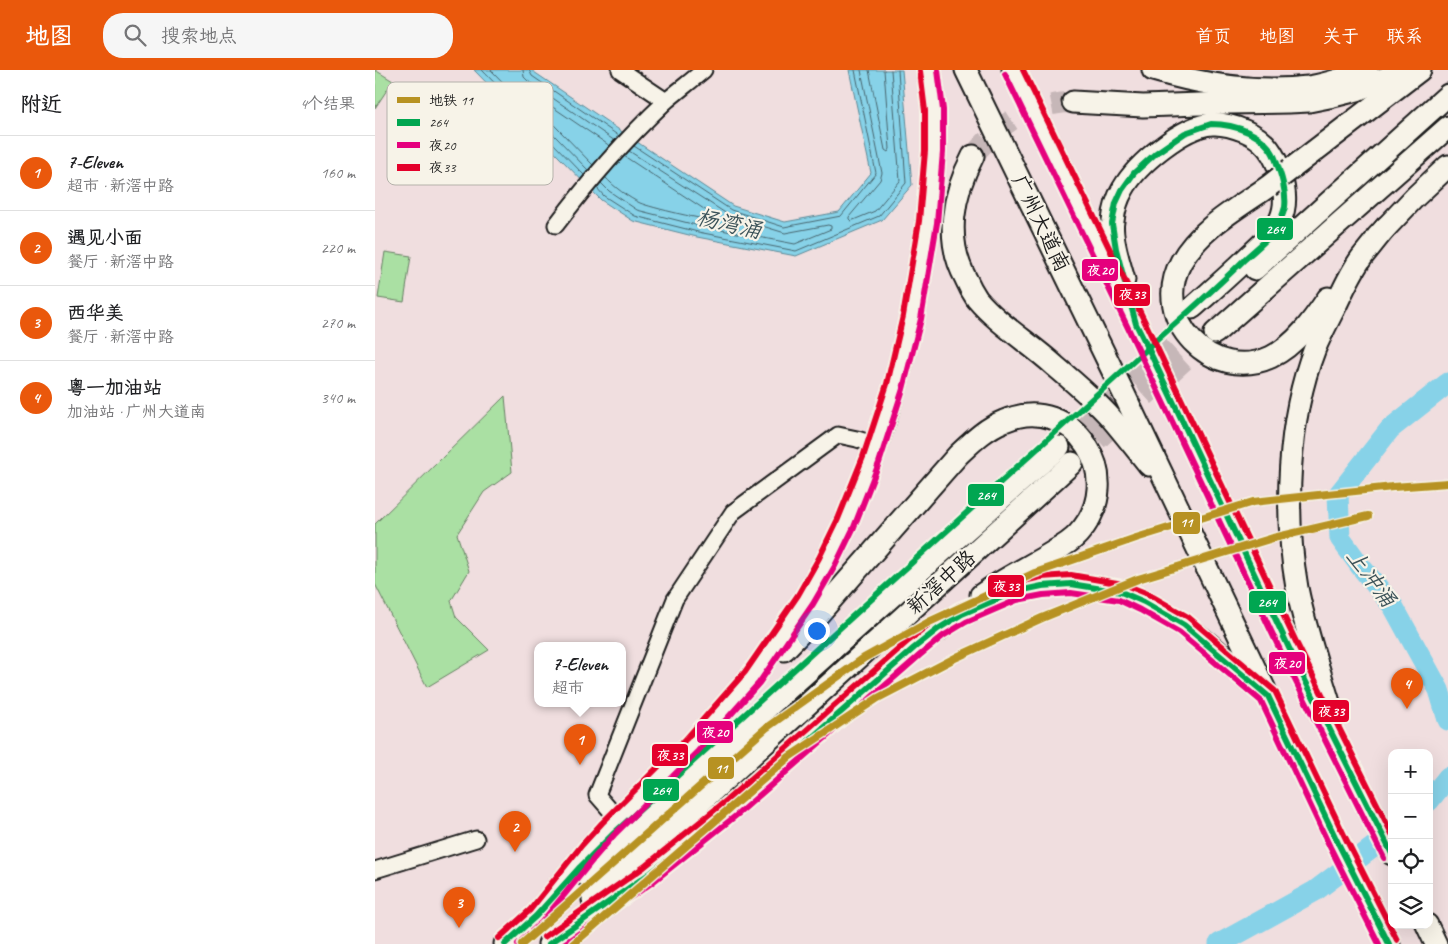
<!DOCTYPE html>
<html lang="zh">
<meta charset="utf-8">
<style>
:root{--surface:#fff;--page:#f6f6f6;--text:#202124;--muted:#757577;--line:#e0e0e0;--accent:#ea580c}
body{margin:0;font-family:Caveat,"LXGW WenKai TC",sans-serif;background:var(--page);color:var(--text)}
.controls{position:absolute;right:15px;bottom:15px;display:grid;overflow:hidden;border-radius:10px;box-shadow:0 5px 20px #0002}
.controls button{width:45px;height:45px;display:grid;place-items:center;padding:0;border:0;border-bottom:1px solid var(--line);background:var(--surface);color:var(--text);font:25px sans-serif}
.you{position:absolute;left:441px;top:560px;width:18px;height:18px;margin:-12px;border:4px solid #fff;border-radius:50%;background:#1a73e8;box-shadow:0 0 0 8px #1a73e833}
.badge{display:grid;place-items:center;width:32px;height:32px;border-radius:50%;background:var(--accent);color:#fff;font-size:16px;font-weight:700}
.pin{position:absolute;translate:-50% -41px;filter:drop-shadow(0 1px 2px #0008)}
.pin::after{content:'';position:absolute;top:26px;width:18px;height:15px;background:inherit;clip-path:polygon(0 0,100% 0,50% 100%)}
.popup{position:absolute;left:159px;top:572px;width:92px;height:65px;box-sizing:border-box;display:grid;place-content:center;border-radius:10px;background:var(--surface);filter:drop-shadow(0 1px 4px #0005);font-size:16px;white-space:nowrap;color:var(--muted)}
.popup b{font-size:19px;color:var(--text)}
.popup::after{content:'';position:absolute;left:50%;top:100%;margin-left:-10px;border:10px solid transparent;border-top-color:var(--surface)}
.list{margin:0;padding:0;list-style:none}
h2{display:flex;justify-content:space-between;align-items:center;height:65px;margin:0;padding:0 20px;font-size:21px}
h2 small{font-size:16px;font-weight:400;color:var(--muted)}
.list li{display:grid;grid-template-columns:32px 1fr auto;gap:15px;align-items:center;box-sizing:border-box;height:75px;padding:0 20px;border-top:1px solid var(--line)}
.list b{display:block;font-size:19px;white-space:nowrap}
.list p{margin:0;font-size:16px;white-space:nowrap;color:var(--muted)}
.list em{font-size:16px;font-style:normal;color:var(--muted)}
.icon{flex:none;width:28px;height:28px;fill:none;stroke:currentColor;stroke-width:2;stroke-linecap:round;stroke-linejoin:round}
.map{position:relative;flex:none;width:1073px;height:874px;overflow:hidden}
header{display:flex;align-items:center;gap:30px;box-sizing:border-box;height:70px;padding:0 25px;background:var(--accent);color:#fff}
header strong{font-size:24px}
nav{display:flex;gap:28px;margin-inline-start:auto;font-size:18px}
.search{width:350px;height:45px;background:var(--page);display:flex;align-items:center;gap:12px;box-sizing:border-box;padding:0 18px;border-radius:20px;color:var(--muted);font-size:19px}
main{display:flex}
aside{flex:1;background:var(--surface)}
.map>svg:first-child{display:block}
</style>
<header>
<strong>地图</strong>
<div class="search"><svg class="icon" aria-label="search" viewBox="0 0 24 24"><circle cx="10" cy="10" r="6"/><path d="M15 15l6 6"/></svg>搜索地点</div>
<nav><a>首页</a><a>地图</a><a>关于</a><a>联系</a></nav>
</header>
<main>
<aside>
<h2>附近<small>4个结果</small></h2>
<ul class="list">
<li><span class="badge">1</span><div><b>7-Eleven</b><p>超市 · 新滘中路</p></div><em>160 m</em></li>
<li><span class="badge">2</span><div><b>遇见小面</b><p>餐厅 · 新滘中路</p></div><em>220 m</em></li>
<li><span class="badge">3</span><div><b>西华美</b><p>餐厅 · 新滘中路</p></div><em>270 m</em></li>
<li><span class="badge">4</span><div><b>粤一加油站</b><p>加油站 · 广州大道南</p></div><em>340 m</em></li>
</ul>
</aside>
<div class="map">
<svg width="1073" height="874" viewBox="0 0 1073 874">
<rect width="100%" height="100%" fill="#f0dedf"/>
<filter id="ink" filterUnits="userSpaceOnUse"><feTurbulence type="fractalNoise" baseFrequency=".02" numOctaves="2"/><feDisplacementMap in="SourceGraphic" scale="10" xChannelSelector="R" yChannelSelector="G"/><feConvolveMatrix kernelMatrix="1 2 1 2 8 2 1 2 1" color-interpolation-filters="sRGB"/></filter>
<g filter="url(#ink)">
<!-- green -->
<g fill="#aae0a3" stroke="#637e60">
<path d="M 0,0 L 18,11 L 0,38 Z"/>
<path d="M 10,182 L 36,186 L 29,232 L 3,228 Z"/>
<path d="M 130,326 L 137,402 L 109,422 L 82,464 L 94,501 L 76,531 L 81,547 L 114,580 L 52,617 L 0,514 L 0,454 Z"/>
</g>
<!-- water -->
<path fill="#87d2e8" stroke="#5c8996" d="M 99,0 L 156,0 L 271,78 L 358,136 L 410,152 L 464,142 L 496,103 L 474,0 L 527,0 L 537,115 L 507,150 L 421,186 L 322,167 L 258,151 L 226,130 Z"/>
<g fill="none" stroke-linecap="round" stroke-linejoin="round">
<!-- shore -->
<g stroke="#47656e" stroke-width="1">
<path d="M 107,0 L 209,105"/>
<path d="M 116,0 L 213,100"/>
<path d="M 148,0 L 149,7 L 153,11 L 240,71"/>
<path d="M 154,0 L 157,6 L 244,66"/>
<path d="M 486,0 L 507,103 L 505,110 L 474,147 L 474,149 L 476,151 L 500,141 L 525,111 L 516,0"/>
<path d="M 494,0 L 510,80 L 513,82 L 515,79 L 509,0"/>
<path d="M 259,76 L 356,140 L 409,157 L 466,146 L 501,103 L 480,0"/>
<path d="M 218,95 L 150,25 L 150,21 L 154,21 L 235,76"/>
<path d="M 230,107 C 239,117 254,128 265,133 C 274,137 335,152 342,150 L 341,147 L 249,86"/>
<path d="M 226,113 L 234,121 L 262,140 L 325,156 L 420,174 L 456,159 L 456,156 L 453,155 L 410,163 L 355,146 L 254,81"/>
<path d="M 222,118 L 229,126 L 260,146 L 323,162 L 421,181 L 504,146 L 531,113 L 523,0"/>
</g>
<!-- river -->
<g stroke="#87d2e8" stroke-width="21">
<path d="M 1073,313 L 1015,359 L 963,425 L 965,468 L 986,497 L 1018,536 L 1064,620 L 1073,650"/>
<path d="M 1054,731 L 1073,707"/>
<path d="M 844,874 L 940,821 L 1017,763"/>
</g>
<!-- highway-tunnel -->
<g stroke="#c6b7b8" stroke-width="21" stroke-dasharray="21 11" stroke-linecap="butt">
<path d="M 598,86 C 627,51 653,35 698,32"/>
<path d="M 686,376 L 827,248"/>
<path d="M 699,391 L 837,265"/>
</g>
<defs>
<g id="minor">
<path d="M 245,0 L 291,31"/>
<path d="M 181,155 C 214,111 251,69 290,32 C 303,21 316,11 329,0"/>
<path d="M 243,749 L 222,725 L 300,529 L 358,442 L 463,365 L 482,369 L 501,375"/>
<path d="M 0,800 L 101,769"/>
</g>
<g id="highway">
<path d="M 591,0 L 748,322 L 963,773 L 1014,874"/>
<path d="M 638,0 L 761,254 L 914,578 L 1017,784"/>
<path d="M 778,0 C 828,15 881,23 933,17 C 953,14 973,7 992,1"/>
<path d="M 698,32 L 768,36 L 853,33 L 914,32 L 934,31 L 954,27 L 982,20 L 1030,0"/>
<path d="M 598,86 C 578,124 569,169 591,209 C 594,216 598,223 602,229 C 624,255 655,273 680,296 C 699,312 719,329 736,348 C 749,363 761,379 774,395"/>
<path d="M 916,99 L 1045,0"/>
<path d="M 894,116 C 863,138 825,158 806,192 C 775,249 837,314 896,287 C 921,275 938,250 953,228"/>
<path d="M 1002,167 L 1040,127 L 1073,96"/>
<path d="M 880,199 L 1073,25"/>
<path d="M 749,210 C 745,195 735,167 738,151 C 739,140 742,129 748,119 C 762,94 808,56 837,54 C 849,53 860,57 870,61 C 890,69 901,86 906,106 C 910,121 912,136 905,150 C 898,165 885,176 873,187 C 855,205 836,221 817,238"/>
<path d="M 840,263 L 1073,57"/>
<path d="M 409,580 L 441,547 L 583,385 C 597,372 611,358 629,351 C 698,321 755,408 703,464 C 696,472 687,477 678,482 C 654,497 629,508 606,525"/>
<path d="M 956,639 C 944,599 930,559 922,518 C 909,443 912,350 940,278 C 946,264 953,251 960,237 C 968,220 976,202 987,187 C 995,177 1003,167 1011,157"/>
<path d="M 208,804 L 340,684 L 684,377"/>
<path d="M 218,830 L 697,393"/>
<path d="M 161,846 C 184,816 207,787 232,760 C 259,731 288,705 315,677 C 337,656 357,632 376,608 C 444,522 490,422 520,317 C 531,280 538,241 544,203 C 553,149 562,93 559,39 C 558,26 556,13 554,0"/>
<path d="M 1052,855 L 1061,874"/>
<path d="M 130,874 L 172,836"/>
<path d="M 174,874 L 274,804 L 358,737 L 539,578 C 591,537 646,508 713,516 C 724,518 737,519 747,523 C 769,530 789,542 808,555 C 836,573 861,598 887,620"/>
</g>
</defs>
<!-- minor casing -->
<use href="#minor" stroke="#1c1c1c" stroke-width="19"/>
<!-- highway casing -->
<use href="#highway" stroke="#1c1c1c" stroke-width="25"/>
<!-- minor -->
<use href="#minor" stroke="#f7f3e8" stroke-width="15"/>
<!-- highway -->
<use href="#highway" stroke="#f7f3e8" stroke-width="21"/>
<defs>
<path id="highway-bridge" d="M 894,116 L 916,99"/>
</defs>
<!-- highway-bridge casing -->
<use href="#highway-bridge" stroke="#1c1c1c" stroke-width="25" stroke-linecap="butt"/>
<!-- highway-bridge -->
<use href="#highway-bridge" stroke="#f7f3e8" stroke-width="21"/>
<defs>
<g id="bus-1">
<path d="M 836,54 C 859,54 891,64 900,88 C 905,102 912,121 910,137 C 908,145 904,154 899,161 C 891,172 878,181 869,190 C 838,221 805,249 773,278 L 761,254 L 741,179 L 737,154 L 741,133 L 747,120 L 759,103 L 781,83 L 810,63 Z"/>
<path d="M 773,278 L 914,578 L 1017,784"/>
<path d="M 130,874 L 161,846 L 205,797 L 237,765 L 773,278"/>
<path d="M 174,874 L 274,804 L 358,737 L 539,578 L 563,559 L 587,544 L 639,522 L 667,516 L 696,514 L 746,522 L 769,532 L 809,555 L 893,626 L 963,773 L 1014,874"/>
</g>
<g id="bus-2">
<path d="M 630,4 L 753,258 L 906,582 L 1009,788"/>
<path d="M 143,874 L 167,852 L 220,787 L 239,765 L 323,681 L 384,613 L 438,534 L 460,496 L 479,457 L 504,393 L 528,319 L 546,249 L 562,153 L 568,82 L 568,40 L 563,0"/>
<path d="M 189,874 L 279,811 L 363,744 L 545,585 L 568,566 L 591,552 L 642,530 L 668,525 L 696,523 L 744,530 L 765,540 L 804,562 L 886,631 L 955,777 L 1004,874"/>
</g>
<g id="bus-3">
<path d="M 648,0 L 769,250 L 922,574 L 1017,764"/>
<path d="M 169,867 L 269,797 L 352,730 L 533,571 L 558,552 L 583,536 L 636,514 L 666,507 L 696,505 L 748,514 L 773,524 L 813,547 L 900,621 L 971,769 L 1022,870"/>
<path d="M 124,868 L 155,840 L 207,775 L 227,753 L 311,669 L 370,602 L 423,525 L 444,488 L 463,449 L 488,387 L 512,314 L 528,246 L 544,151 L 550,81 L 550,41 L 545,1"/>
</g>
</defs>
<!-- bus-1 casing -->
<use href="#bus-1" stroke="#f7f3e8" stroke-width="10"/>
<!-- bus-2 casing -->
<use href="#bus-2" stroke="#f7f3e8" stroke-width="10"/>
<!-- bus-3 casing -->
<use href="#bus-3" stroke="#f7f3e8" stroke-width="10"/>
<!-- bus-1 -->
<use href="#bus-1" stroke="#00a651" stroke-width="6"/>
<!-- bus-2 -->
<use href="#bus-2" stroke="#e5007d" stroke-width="6"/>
<!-- bus-3 -->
<use href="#bus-3" stroke="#e4002b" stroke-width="6"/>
<defs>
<g id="metro-1">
<path d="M 147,874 L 391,658 L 489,588 L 554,552 L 660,503 L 761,468 L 878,432 L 1018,417 L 1073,413"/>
<path d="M 198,874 L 414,687 L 503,628 L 582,587 L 667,548 L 763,509 L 898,468 L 993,446"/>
</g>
</defs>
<!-- metro-1 casing -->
<use href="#metro-1" stroke="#f7f3e8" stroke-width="11"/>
<!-- metro-1 -->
<use href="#metro-1" stroke="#b79222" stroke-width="8"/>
</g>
</g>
<g text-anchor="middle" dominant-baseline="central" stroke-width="4.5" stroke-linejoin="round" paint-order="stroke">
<!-- street labels -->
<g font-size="21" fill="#1c1c1c" stroke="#f7f3e8">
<text transform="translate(666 153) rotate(64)">广州大道南</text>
<text transform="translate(566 512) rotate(-42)">新滘中路</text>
</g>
<!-- water labels -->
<g font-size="22" font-style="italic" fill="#3c5359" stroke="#f7f3e8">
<text transform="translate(354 154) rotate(13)">杨湾涌</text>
<text transform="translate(996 508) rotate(53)">上冲涌</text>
</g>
</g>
<!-- legend -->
<rect x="12" y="12" width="166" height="103" rx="8" fill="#f7f3e8" stroke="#b5b2ab" stroke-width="1"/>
<rect x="22" y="27" width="23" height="6" fill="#b79222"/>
<rect x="22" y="49" width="23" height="7" fill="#00a651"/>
<rect x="22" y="72" width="23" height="6" fill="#e5007d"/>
<rect x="22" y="94" width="23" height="7" fill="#e4002b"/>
<g font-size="14" fill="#1c1c1c">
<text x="54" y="35">地铁 11</text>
<text x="54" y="57">264</text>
<text x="54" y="80">夜20</text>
<text x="54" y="102">夜33</text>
</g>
<g stroke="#f7f3e8" stroke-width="2">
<rect x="881" y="147" width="38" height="24" rx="5" fill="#00a651"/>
<rect x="706" y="188" width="38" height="24" rx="5" fill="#e5007d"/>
<rect x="738" y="213" width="38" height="24" rx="5" fill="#e4002b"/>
<rect x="592" y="413" width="38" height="24" rx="5" fill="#00a651"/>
<rect x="797" y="441" width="29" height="24" rx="5" fill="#b79222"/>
<rect x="612" y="504" width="38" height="24" rx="5" fill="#e4002b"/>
<rect x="873" y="520" width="39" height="24" rx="5" fill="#00a651"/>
<rect x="893" y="581" width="38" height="24" rx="5" fill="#e5007d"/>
<rect x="937" y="629" width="38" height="24" rx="5" fill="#e4002b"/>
<rect x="321" y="650" width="38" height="24" rx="5" fill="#e5007d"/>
<rect x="276" y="673" width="38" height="24" rx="5" fill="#e4002b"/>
<rect x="332" y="686" width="28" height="24" rx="5" fill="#b79222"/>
<rect x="267" y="708" width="38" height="24" rx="5" fill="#00a651"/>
</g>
<g font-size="14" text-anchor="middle" font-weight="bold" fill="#fff">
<text x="900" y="164">264</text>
<text x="725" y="205">夜20</text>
<text x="757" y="229">夜33</text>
<text x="611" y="430">264</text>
<text x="811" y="457">11</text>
<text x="631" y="521">夜33</text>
<text x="892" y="537">264</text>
<text x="912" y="598">夜20</text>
<text x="956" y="646">夜33</text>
<text x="340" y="667">夜20</text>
<text x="295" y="690">夜33</text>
<text x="346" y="703">11</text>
<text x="286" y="725">264</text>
</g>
</svg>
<div class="controls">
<button>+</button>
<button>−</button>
<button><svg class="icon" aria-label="locate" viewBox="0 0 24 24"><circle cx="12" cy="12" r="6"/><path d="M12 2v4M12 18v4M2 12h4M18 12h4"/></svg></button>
<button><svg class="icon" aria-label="layers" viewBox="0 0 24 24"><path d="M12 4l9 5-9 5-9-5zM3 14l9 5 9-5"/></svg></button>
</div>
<div class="you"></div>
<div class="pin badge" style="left:205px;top:695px">1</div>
<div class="popup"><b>7-Eleven</b>超市</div>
<div class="pin badge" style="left:140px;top:782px">2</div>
<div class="pin badge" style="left:84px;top:858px">3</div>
<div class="pin badge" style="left:1032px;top:639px">4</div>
</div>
</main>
